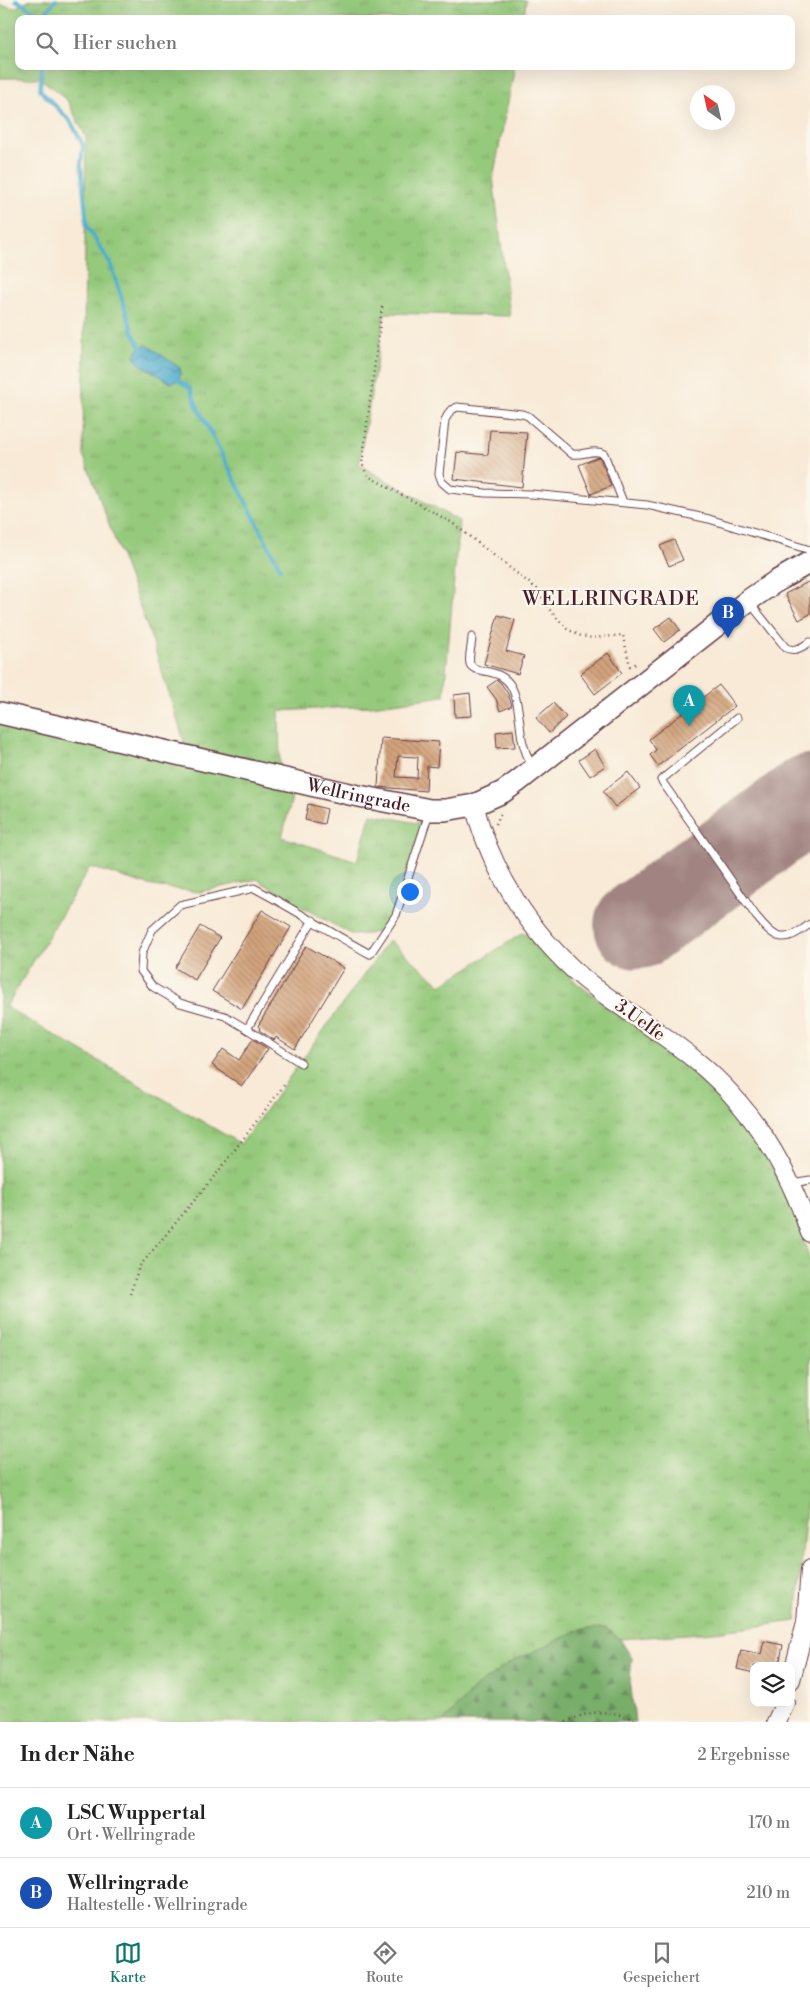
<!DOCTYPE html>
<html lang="de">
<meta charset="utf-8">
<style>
:root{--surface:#fff;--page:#f2f2f2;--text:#222;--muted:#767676;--line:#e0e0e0;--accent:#0f766e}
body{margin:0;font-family:"Libre Bodoni",serif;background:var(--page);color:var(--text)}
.controls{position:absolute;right:15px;bottom:15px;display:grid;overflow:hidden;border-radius:10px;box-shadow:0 5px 20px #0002}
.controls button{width:45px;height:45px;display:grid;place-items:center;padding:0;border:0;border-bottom:1px solid var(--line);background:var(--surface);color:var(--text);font:25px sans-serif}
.compass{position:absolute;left:690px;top:85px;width:45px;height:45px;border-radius:50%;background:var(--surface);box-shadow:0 5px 20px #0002;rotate:326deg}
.you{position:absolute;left:409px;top:891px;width:18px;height:18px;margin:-12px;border:4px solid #fff;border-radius:50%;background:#1a73e8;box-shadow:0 0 0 8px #1a73e833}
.badge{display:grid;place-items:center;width:32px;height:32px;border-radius:50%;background:var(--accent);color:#fff;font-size:16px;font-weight:700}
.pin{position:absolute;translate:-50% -41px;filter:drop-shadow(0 1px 2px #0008)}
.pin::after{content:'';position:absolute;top:26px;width:18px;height:15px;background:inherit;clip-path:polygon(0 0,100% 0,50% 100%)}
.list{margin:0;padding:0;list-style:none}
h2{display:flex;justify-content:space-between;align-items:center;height:65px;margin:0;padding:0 20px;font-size:21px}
h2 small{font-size:16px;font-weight:400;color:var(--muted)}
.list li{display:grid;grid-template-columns:32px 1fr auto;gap:15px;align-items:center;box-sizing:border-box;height:70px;padding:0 20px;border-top:1px solid var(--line)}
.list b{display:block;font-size:19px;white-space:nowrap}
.list p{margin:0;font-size:16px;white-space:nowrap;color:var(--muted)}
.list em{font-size:16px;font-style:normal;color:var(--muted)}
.icon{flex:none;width:28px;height:28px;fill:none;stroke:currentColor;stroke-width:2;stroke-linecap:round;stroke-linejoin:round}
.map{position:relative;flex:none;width:810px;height:1722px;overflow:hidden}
.search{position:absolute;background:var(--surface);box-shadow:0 5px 20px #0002;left:15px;right:15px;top:15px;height:55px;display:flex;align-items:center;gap:12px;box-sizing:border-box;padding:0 18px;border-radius:10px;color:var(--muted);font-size:19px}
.sheet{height:205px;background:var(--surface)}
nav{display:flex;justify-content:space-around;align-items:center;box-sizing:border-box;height:70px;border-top:1px solid var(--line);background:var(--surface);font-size:14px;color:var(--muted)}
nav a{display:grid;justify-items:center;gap:2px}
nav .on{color:var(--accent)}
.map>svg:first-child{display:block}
</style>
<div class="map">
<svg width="810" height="1722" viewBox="0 0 810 1722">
<defs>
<pattern id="grass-tufts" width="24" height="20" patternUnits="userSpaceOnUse" patternTransform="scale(1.25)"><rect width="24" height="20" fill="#95c97b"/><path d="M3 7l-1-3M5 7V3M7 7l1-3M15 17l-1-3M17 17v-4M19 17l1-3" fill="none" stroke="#82ac6a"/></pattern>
<pattern id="forest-firs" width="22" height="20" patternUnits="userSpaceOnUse" patternTransform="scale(1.25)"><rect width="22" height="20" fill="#78ad6b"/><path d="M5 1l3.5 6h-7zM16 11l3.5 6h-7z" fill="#648c58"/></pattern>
<pattern id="water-waves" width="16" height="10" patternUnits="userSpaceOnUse" patternTransform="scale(1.25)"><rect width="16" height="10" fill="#4fadce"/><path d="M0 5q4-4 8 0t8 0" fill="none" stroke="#448ca7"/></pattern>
<pattern id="building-back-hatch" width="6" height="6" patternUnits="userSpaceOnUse" patternTransform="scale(1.25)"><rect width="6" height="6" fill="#d3a47e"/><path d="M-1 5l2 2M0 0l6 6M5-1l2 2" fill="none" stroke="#ad8567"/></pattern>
</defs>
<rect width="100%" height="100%" fill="#fbf7ec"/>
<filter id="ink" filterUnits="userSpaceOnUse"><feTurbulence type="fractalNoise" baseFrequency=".02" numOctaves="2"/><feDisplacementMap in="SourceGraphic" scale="10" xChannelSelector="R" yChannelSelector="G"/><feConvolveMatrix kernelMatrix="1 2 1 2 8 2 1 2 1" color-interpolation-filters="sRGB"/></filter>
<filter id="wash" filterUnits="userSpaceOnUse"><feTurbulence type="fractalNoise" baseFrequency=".0096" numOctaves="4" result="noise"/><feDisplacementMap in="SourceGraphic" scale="20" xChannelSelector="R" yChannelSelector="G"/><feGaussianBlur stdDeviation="1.12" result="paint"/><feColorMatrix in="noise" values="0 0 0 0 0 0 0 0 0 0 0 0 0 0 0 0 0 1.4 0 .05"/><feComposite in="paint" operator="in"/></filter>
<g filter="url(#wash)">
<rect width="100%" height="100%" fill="#f8ead7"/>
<!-- grass -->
<g fill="url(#grass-tufts)" stroke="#707453">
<path d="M 31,0 L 526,0 L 524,19 L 19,19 L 19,66 L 515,66 L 493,178 L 510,316 L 385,313 L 359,465 L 459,521 L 444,696 L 371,706 L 279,711 L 280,772 L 187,751 L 151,637 L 83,454 L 86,137 L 67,100 L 40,78 L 0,78 L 0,5 L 14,8 Z"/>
<path d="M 0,716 L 295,786 L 282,837 L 357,861 L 371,814 L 422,824 L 393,914 L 384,930 L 369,934 L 353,935 L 296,904 L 257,879 L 200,892 L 152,886 L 90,867 L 6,1007 L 241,1144 L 389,940 L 441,985 L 523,933 L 544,950 L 578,984 L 687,1065 L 724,1099 L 756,1138 L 794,1206 L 810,1262 L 810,1462 L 796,1621 L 714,1632 L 620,1639 L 606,1628 L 475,1688 L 443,1722 L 0,1722 Z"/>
</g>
<!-- forest -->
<path fill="url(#forest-firs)" stroke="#61664b" d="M 606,1628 L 620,1639 L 632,1658 L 630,1680 L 635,1722 L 443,1722 L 475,1688 L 509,1663 L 581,1629 Z"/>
<!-- water -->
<path fill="url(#water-waves)" stroke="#4c667c" d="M 147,345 L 180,368 L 181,374 L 178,380 L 171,383 L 140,364 L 135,359 L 135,354 L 141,347 Z"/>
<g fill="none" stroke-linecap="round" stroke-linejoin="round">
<!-- stream -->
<g stroke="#4fadce" stroke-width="4">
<path d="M 16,0 L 42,16 L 56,0"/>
<path d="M 42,66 L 40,90 L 71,122 L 83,145 L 81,164 L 87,226 L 110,263 L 133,333 L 141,347"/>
<path d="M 178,380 L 190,388 L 197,406 L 280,568"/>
</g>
<!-- runway -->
<path stroke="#a18481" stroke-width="88" d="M 638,925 L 810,798"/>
</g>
<g id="blocks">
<!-- building -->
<g fill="url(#building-back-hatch)" fill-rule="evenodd">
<path d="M 490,430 L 527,432 L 522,487 L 454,479 L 457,452 L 488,455 Z"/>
<path d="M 598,457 L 600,458 L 611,486 L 591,494 L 579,465 Z"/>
<path d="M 674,540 L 683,560 L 669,566 L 660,546 Z"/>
<path d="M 810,581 L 810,614 L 799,620 L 785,594 Z"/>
<path d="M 498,615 L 515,620 L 506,651 L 524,656 L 518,674 L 484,664 Z"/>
<path d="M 671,617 L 680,630 L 664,642 L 654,629 Z"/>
<path d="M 608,653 L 622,673 L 595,694 L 580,674 Z"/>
<path d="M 497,680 L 501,683 L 508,694 L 512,706 L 500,711 L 496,699 L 487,687 Z"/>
<path d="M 719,685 L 735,706 L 658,766 L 650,755 L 656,750 L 649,739 Z"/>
<path d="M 470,693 L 472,716 L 455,717 L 454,695 Z"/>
<path d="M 553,703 L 566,717 L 549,733 L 536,718 Z"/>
<path d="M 513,730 L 515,747 L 497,748 L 496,732 Z"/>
<path d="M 381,738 L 439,742 L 437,767 L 427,766 L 426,791 L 378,787 ZM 398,756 L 418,757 L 417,778 L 396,777 Z"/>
<path d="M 595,749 L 605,766 L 590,776 L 579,760 Z"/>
<path d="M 628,772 L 640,788 L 615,807 L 603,791 Z"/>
<path d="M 308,804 L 327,809 L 324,824 L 305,820 Z"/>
<path d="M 262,910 L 291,927 L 242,1009 L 212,991 Z"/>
<path d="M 200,926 L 220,938 L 195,980 L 175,968 Z"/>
<path d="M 306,946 L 344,968 L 295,1049 L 276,1037 L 274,1040 L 259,1030 L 260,1028 L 258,1026 Z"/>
<path d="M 253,1039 L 268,1049 L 242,1086 L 212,1065 L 223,1049 L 239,1060 Z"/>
<path d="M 764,1641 L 783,1645 L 779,1666 L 754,1666 L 754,1673 L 737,1669 L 741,1650 L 761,1654 Z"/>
</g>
</g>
</g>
<g filter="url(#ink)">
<use href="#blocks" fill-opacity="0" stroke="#643d45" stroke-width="1"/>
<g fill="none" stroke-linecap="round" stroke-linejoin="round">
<defs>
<g id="service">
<path d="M 623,502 L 604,454 C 594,448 583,456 572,454 L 528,416 L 522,414 L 457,407 L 450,411 L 445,420 L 439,474 L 442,482 L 450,489 L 485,493 L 531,494 L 647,505 L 709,519 L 810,550"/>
<path d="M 750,603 L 786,648 C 795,652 802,647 810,642"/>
<path d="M 472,637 C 472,645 468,657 470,664 C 474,675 499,666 511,686 C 519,700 519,722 522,739 C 524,749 528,758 532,768"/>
<path d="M 737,718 L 661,780 L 756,916 C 777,941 783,944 810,924"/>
<path d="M 313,920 L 247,1029 L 225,1016 L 180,1003 L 153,987 L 141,971 L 142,953 L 152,930 L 180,905 L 254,888 C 294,909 331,933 370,954 L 396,915 L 429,813"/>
<path d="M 247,1029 L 301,1063"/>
<path d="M 792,1183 L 810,1180"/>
</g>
<g id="tertiary">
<path d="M 474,805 C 492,872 529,932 583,978 C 618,1007 659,1030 694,1059 C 751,1105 787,1164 810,1233"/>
<path d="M 791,1680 L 806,1622 L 810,1569"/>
<path d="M 776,1722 L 785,1703"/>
</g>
<g id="primary">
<path id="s1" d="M 0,713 L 354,795 L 430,810 L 445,810 L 474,805 L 503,792 L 517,782 L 749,600 L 775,582 L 810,562"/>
</g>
</defs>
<!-- service casing -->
<use href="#service" stroke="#643d45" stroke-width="9"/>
<!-- tertiary casing -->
<use href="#tertiary" stroke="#643d45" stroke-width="20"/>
<!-- primary casing -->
<use href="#primary" stroke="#643d45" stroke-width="24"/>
<!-- path -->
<g stroke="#643d45" stroke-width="2.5" stroke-dasharray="1 4" stroke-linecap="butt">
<path d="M 382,307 L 362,464 L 368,476 L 451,522 L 537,589 L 550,610 L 567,629 L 581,636 L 593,638 L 623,635 L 630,666 L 639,663"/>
<path d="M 496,824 L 502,811"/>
<path d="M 130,1294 L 139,1267 L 217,1173 L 285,1084"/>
<path d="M 566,1722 C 595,1708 612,1710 641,1722"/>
</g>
<!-- service -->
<use href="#service" stroke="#fff" stroke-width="7"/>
<!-- tertiary -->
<use href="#tertiary" stroke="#fff" stroke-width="18"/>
<!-- primary -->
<use href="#primary" stroke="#fff" stroke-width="21"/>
</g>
</g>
<g text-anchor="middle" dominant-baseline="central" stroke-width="4.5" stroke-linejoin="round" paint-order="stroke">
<!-- street labels -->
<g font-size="18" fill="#4a1f2b" stroke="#fbf7ec">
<text stroke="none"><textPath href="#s1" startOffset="368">Wellringrade</textPath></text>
<text transform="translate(640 1020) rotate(36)">3.Uelfe</text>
</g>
<!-- quarter labels -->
<g font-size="20" letter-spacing="1" fill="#4a1f2b" stroke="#fbf7ec">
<text x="611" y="599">WELLRINGRADE</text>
</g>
</g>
</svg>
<div class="controls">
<button><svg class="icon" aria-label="layers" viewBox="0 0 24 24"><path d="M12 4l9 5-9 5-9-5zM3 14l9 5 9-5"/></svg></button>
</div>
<svg class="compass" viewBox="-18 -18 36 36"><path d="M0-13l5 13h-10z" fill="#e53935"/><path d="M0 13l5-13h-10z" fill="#767676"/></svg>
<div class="you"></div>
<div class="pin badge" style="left:689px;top:726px;background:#0f9aa8">A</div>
<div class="pin badge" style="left:728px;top:638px;background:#1a4fb4">B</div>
<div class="search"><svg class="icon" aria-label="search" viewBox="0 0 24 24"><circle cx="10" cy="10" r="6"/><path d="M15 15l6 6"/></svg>Hier suchen</div>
</div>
<section class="sheet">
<h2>In der Nähe<small>2 Ergebnisse</small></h2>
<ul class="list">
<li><span class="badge" style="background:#0f9aa8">A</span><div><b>LSC Wuppertal</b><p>Ort · Wellringrade</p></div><em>170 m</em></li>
<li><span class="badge" style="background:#1a4fb4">B</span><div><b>Wellringrade</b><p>Haltestelle · Wellringrade</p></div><em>210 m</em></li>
</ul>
</section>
<nav>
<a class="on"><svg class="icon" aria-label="map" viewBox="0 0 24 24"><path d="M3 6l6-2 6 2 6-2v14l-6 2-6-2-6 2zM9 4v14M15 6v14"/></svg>Karte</a>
<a><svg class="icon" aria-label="directions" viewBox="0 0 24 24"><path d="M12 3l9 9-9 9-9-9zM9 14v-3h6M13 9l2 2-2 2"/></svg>Route</a>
<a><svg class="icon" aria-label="saved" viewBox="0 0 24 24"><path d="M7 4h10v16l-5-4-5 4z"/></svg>Gespeichert</a>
</nav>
